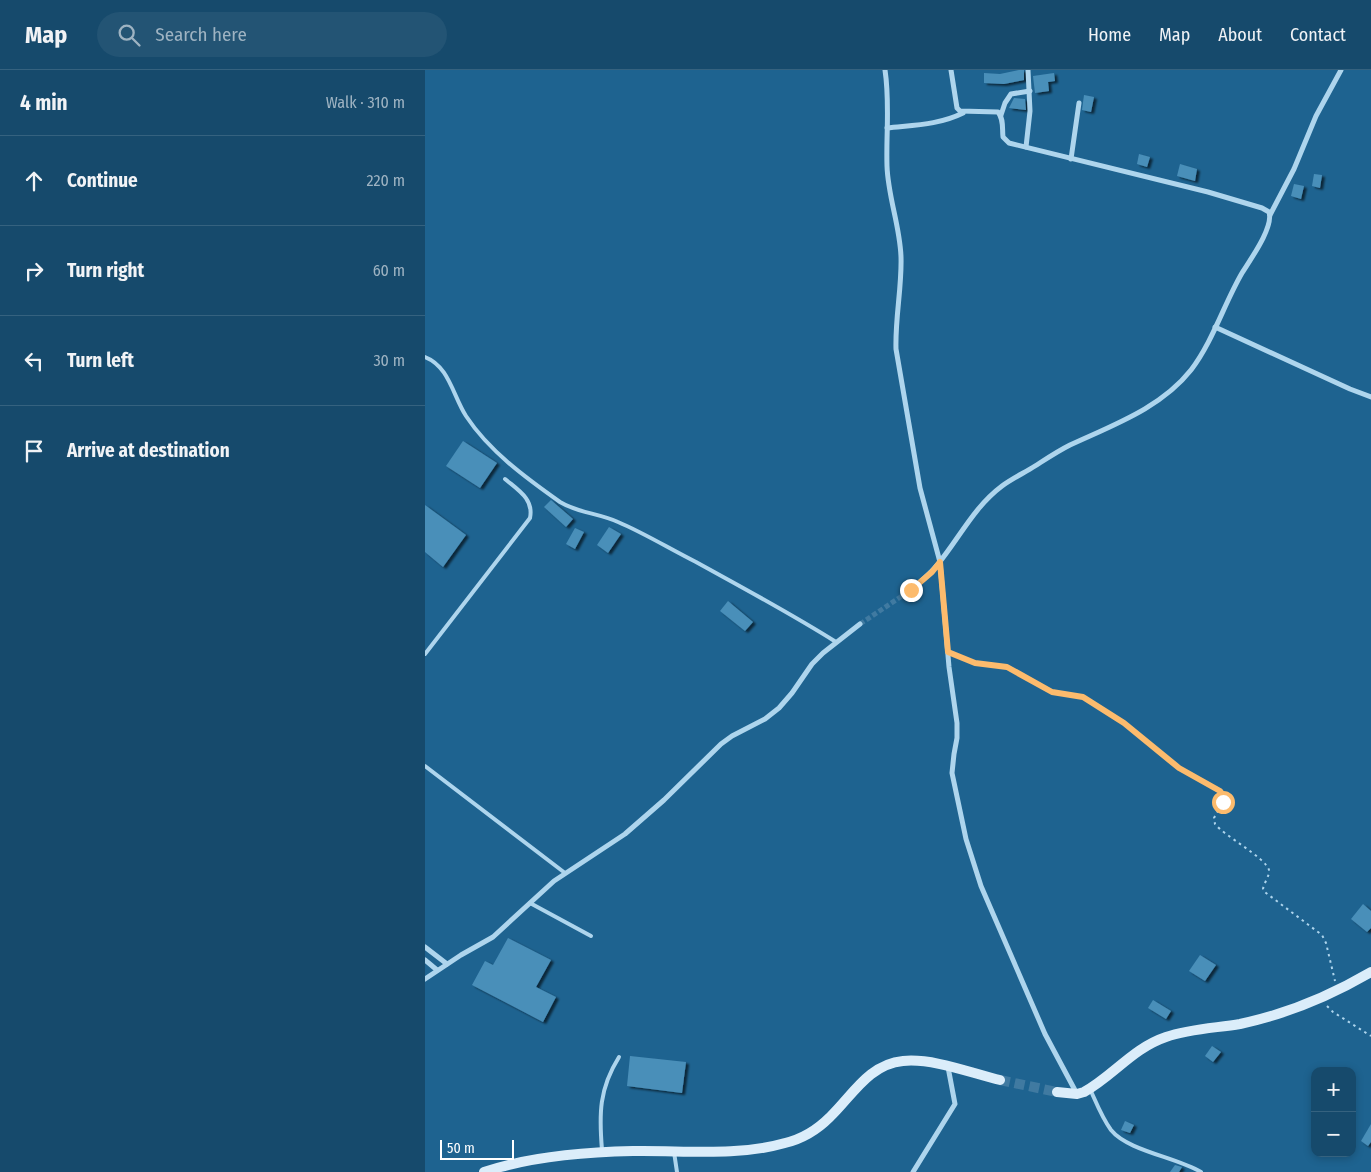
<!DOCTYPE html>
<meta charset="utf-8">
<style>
:root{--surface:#164a6c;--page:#235474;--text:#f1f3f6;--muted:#9eb3c2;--line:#35627f}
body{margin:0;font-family:"Fira Sans Condensed",sans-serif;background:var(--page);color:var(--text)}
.controls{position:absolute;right:15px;bottom:15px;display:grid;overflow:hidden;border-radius:10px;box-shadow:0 2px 8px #0003}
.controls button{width:45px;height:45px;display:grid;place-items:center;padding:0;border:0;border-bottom:1px solid var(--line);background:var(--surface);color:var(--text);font:25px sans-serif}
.scale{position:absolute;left:15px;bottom:12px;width:74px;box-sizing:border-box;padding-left:5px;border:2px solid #fff;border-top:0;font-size:14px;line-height:18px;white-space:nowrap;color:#fff;-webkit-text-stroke:4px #1e6390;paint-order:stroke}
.stop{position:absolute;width:15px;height:15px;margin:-11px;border:4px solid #fcbb6d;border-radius:50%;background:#fff}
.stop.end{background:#fcbb6d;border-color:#fff;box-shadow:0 1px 5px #0008}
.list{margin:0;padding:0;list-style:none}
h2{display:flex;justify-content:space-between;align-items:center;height:65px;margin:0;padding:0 20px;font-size:21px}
h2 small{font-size:16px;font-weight:400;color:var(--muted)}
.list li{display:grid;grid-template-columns:32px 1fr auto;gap:15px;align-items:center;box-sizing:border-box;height:90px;padding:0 20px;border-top:1px solid var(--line)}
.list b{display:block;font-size:19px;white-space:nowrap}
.list em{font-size:16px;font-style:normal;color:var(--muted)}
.icon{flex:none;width:28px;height:28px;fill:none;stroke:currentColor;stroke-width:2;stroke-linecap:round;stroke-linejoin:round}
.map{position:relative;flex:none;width:946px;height:1102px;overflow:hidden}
header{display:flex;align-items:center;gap:30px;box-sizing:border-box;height:70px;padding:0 25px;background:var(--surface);border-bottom:1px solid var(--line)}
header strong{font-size:24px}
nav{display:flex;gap:28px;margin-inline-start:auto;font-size:18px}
.search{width:350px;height:45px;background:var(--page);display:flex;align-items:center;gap:12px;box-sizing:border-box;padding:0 18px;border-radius:28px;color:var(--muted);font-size:19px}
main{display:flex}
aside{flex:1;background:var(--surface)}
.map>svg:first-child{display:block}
</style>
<header>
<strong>Map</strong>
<div class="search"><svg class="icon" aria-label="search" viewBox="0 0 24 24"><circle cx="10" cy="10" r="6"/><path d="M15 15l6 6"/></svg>Search here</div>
<nav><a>Home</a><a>Map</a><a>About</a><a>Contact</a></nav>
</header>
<main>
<aside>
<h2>4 min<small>Walk · 310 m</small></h2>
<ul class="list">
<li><svg class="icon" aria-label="ahead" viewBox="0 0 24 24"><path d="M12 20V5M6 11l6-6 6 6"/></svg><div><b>Continue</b></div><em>220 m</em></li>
<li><svg class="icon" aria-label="right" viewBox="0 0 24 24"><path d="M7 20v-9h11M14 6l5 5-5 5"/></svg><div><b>Turn right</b></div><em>60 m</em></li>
<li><svg class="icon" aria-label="left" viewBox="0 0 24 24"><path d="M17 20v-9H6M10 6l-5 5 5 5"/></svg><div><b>Turn left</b></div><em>30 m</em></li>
<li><svg class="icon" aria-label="arrive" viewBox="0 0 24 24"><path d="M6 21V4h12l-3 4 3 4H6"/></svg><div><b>Arrive at destination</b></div></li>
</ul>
</aside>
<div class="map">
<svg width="946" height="1102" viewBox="0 0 946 1102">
<defs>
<filter id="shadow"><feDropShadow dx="3" dy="2" stdDeviation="1" flood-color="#0009"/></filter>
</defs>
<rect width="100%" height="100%" fill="#1e6390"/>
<!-- building -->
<g fill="#4a8fb9" filter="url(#shadow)">
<path d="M 594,0 L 599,0 L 599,10 L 579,14 L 559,13 L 559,3 L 575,4 Z"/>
<path d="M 629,3 L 630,11 L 623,12 L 624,21 L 610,23 L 608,6 Z"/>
<path d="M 659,25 L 669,27 L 666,42 L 657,40 Z"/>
<path d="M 589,28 L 600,29 L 601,40 L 584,38 Z"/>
<path d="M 714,84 L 725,87 L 722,97 L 712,94 Z"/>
<path d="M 755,94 L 772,99 L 770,111 L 752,106 Z"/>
<path d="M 889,104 L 897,105 L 895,118 L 887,116 Z"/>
<path d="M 869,114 L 879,116 L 876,129 L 866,126 Z"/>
<path d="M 38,371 L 72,393 L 55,418 L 21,396 Z"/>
<path d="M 126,430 L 148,449 L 141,457 L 119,437 Z"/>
<path d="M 0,435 L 41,465 L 18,497 L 0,482 Z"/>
<path d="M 184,457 L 196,464 L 183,483 L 172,475 Z"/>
<path d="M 150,458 L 159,462 L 150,479 L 141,474 Z"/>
<path d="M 303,531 L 328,552 L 320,561 L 295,541 Z"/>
<path d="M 938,834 L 946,841 L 946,858 L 942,862 L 926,849 Z"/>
<path d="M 83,868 L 126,890 L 111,917 L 131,927 L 118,952 L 47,915 L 60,891 L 68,895 Z"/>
<path d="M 775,885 L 791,895 L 780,911 L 764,901 Z"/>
<path d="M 728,930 L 746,941 L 741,949 L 723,938 Z"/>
<path d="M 787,976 L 796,982 L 788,992 L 780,986 Z"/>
<path d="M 205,986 L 261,992 L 257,1023 L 202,1016 Z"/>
<path d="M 700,1051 L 709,1055 L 705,1063 L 696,1060 Z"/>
<path d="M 946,1054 L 946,1072 L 943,1076 L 936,1071 Z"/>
<path d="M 750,1095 L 757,1097 L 754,1102 L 745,1102 Z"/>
</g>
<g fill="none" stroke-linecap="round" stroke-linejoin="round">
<!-- street-tunnel -->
<path stroke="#407aa1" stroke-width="5" stroke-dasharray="5 2.5" stroke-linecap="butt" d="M 435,554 L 486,520"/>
<!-- secondary-tunnel -->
<path stroke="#407aa1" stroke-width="10" stroke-dasharray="10 5" stroke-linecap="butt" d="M 575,1010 L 632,1022"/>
<!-- path -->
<g stroke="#aed5ed" stroke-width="2" stroke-dasharray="2.5 4" stroke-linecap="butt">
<path d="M 530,585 L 549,593 L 581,597 L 627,622 L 658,627 L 699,653 L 754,698 L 795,721 L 799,730 L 789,748 L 790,754 C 798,765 841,788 844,800 C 845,805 839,813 838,819 L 841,823 L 897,865 L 901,873 L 910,911"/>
<path d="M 902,936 L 908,942 L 946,966"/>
</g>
<!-- lane -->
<g stroke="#aed5ed" stroke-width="4">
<path d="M 0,287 C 24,296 28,326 41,346 C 64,381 101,408 135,432 C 153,443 173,443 193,452 C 219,463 245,479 271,492 C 318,518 365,543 411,572"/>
<path d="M 0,584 L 105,448 C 109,429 93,420 80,409"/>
<path d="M 0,696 L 140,803"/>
<path d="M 105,833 L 166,866"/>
<path d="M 665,1019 C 671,1032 677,1048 686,1060 C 703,1081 751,1087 776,1102"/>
<path d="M 177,1080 C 174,1044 174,1019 194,987"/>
<path d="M 249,1082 L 252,1102"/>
</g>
<!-- street -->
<g stroke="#aed5ed" stroke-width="5">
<path d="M 460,0 C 465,32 461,64 462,96 C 463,127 475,156 476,187 C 477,217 470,248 471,279 L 495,418 L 515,492 L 524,597 L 532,653 L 532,668 L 529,684 L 527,703 L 541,769 L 556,816 L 620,964 L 652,1024"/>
<path d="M 576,45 L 580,33 L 586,24 L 605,21"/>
<path d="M 462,58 C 488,55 514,55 538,43"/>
<path d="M 601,77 L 605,41 L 603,0"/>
<path d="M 646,89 L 654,33"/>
<path d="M 845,145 L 869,99 L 891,46 L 916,0"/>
<path d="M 790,257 L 925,319 L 946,327"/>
<path d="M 486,520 C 495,512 505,504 513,494 C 535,467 549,437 577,416 C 588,408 599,403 610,396 C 621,389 633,381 645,375 C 688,355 736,338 766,300 C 788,271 799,234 817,203 C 825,190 849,157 844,142 L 837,138 L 783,122 L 584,73 L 578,67 C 577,59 579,49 573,42 L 535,41 L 532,38 L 526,0"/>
<path d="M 0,877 L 22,894"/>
<path d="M 0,890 L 12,900"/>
<path d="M 0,909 L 36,885 L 68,867 L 129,811 L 200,764 L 239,730 L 296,674 L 307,666 L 340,649 L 354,638 L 367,623 L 387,594 L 398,583 L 435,554"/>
<path d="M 488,1102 L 530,1034 L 523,997"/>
</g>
<!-- secondary -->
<g stroke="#dbedfa" stroke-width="10">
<path d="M 632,1022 L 652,1024 L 659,1022 C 688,1006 708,978 741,967 C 764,959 791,958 815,954 C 862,944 905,926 946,902"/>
<path d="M 59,1102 C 106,1086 159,1082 208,1081 C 258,1080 311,1087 360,1073 C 377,1069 392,1060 405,1047 C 427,1026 444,994 478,991 C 508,988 546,1003 575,1010"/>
</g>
</g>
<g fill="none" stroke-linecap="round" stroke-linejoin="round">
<!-- route -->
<path stroke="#fcbb6d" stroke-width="6" d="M 486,520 L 507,502 L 515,492 L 523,582 L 550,593 L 582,597 L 627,622 L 658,627 L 699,653 L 754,698 L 795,721 L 798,725 L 798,732"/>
</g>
</svg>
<div class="controls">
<button>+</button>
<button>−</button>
</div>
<div class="scale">50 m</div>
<div class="stop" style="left:798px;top:732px"></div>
<div class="stop end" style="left:486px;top:520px"></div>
</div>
</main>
